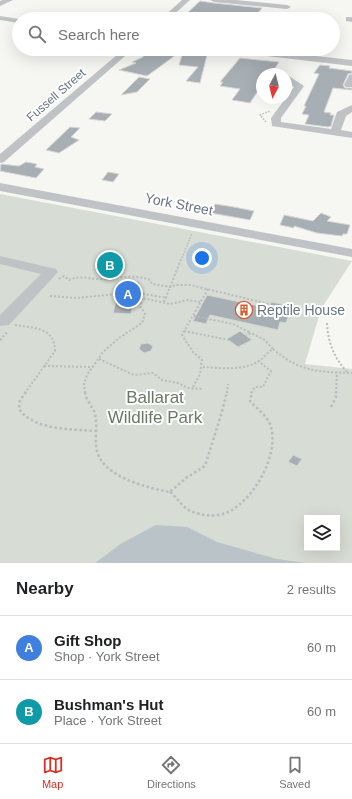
<!DOCTYPE html>
<meta charset="utf-8">
<style>
:root{--surface:#fff;--page:#f6f6f6;--text:#202124;--muted:#757577;--line:#e0e0e0;--accent:#d93025}
body{margin:0;font-family:Helvetica,sans-serif;background:var(--page);color:var(--text)}
.controls{position:absolute;right:12px;bottom:12px;display:grid;overflow:hidden;border-radius:0px;box-shadow:0 4px 16px #0002}
.controls button{width:36px;height:36px;display:grid;place-items:center;padding:0;border:0;border-bottom:1px solid var(--line);background:var(--surface);color:var(--text);font:20px sans-serif}
.compass{position:absolute;left:256px;top:68px;width:36px;height:36px;border-radius:50%;background:var(--surface);box-shadow:0 4px 16px #0002;rotate:187deg}
.you{position:absolute;left:202px;top:258px;width:14px;height:14px;margin:-10px;border:3px solid #fff;border-radius:50%;background:#1a73e8;box-shadow:0 0 0 6px #1a73e833}
.badge{display:grid;place-items:center;width:26px;height:26px;border-radius:50%;background:var(--accent);color:#fff;font-size:13px;font-weight:700}
.pin{position:absolute;translate:-50% -50%;border:2px solid #fff;box-shadow:0 1px 4px #0006}
.list{margin:0;padding:0;list-style:none}
h2{display:flex;justify-content:space-between;align-items:center;height:52px;margin:0;padding:0 16px;font-size:17px}
h2 small{font-size:13px;font-weight:400;color:var(--muted)}
.list li{display:grid;grid-template-columns:26px 1fr auto;gap:12px;align-items:center;box-sizing:border-box;height:64px;padding:0 16px;border-top:1px solid var(--line)}
.list b{display:block;font-size:15px;white-space:nowrap}
.list p{margin:0;font-size:13px;white-space:nowrap;color:var(--muted)}
.list em{font-size:13px;font-style:normal;color:var(--muted)}
.icon{flex:none;width:22px;height:22px;fill:none;stroke:currentColor;stroke-width:2;stroke-linecap:round;stroke-linejoin:round}
.map{position:relative;flex:none;width:352px;height:563px;overflow:hidden}
.search{position:absolute;background:var(--surface);box-shadow:0 4px 16px #0002;left:12px;right:12px;top:12px;height:44px;display:flex;align-items:center;gap:10px;box-sizing:border-box;padding:0 14px;border-radius:22px;color:var(--muted);font-size:15px}
.sheet{height:180px;background:var(--surface)}
nav{display:flex;justify-content:space-around;align-items:center;box-sizing:border-box;height:56px;border-top:1px solid var(--line);background:var(--surface);font-size:11px;color:var(--muted)}
nav a{display:grid;justify-items:center;gap:2px}
nav .on{color:var(--accent)}
.map>svg:first-child{display:block}
</style>
<div class="map">
<svg width="352" height="563" viewBox="0 0 352 563">
<rect width="100%" height="100%" fill="#f6f6f3"/>
<!-- green -->
<path fill="#d7dcd4" fill-rule="evenodd" d="M 0,194 L 352,261 L 321,309 L 305,364 L 352,369 L 352,563 L 0,563 ZM 307,518 L 337,518 L 337,548 L 307,548 Z"/>
<!-- water -->
<path fill="#bac3c8" d="M 156,525 L 187,527 L 217,542 L 277,559 L 306,563 L 95,563 L 122,543 Z"/>
<!-- building -->
<g fill="#a8afb4" stroke="#d7d7d5">
<path d="M 200,1 L 214,3 L 262,8 L 254,18 L 223,16 L 223,19 L 181,19 Z"/>
<path d="M 145,49 L 184,49 L 147,76 L 119,70 L 136,63 L 132,62 L 143,57 Z"/>
<path d="M 184,49 L 202,49 L 200,50 L 208,51 L 200,83 L 186,81 L 198,67 L 179,65 Z"/>
<path d="M 240,58 L 279,62 L 271,74 L 262,74 L 262,92 L 258,91 L 250,103 L 232,100 L 240,89 L 220,86 L 223,82 L 220,82 Z"/>
<path d="M 320,65 L 330,66 L 329,68 L 352,71 L 352,73 L 348,74 L 343,85 L 345,88 L 352,88 L 352,90 L 333,88 L 324,112 L 331,113 L 330,115 L 334,115 L 331,126 L 328,127 L 305,124 L 309,115 L 302,114 L 306,106 L 304,106 L 319,74 L 314,73 Z"/>
<path d="M 139,77 L 150,79 L 137,92 L 121,95 Z"/>
<path d="M 96,112 L 112,114 L 105,121 L 89,119 Z"/>
<path d="M 70,127 L 80,128 L 71,137 L 79,140 L 59,153 L 46,150 Z"/>
<path d="M 26,162 L 37,164 L 35,167 L 44,169 L 36,178 L 0,171 L 1,164 L 19,166 Z"/>
<path d="M 108,172 L 119,174 L 113,182 L 102,180 Z"/>
<path d="M 215,204 L 234,207 L 254,211 L 250,220 L 211,213 Z"/>
<path d="M 321,213 L 331,217 L 327,221 L 350,225 L 347,234 L 343,234 L 342,236 L 317,233 L 294,226 L 294,228 L 280,225 L 284,215 L 313,221 Z"/>
<path d="M 110,262 L 121,264 L 115,272 L 104,270 Z"/>
<path d="M 121,281 L 140,282 L 135,307 L 132,307 L 131,314 L 113,313 Z"/>
<path d="M 207,295 L 269,308 L 271,302 L 292,306 L 286,323 L 280,322 L 278,330 L 210,315 L 206,324 L 193,321 Z"/>
<path d="M 240,331 L 252,340 L 238,347 L 227,339 Z"/>
<path d="M 148,343 L 153,346 L 151,351 L 144,353 L 139,349 L 141,344 Z"/>
<path d="M 293,455 L 302,459 L 297,466 L 288,462 Z"/>
</g>
<g fill="none" stroke-linecap="round" stroke-linejoin="round">
<!-- path-far2 -->
<g stroke="#b9bcbe" stroke-width="1.5" stroke-dasharray="1.5 1.5" stroke-linecap="butt">
<path d="M 266,122 L 260,115 L 270,111"/>
<path d="M 182,258 L 192,233"/>
</g>
<!-- path-far1 -->
<g stroke="#b9bcbe" stroke-width="2" stroke-dasharray="2 2" stroke-linecap="butt">
<path d="M 59,279 L 64,276 L 69,280 C 80,275 89,279 100,279 C 117,279 133,273 150,280 L 152,284 L 171,287 L 175,285 L 190,285 L 269,304"/>
<path d="M 139,293 L 167,298"/>
<path d="M 50,296 L 76,298 L 118,294"/>
<path d="M 164,302 L 182,257"/>
<path d="M 194,316 L 233,324 L 251,333"/>
<path d="M 327,323 C 328,343 334,358 348,373"/>
<path d="M 15,325 C 33,328 55,327 55,351 L 25,393"/>
<path d="M 184,331 L 229,340"/>
<path d="M 0,340 L 8,331"/>
<path d="M 273,349 C 300,372 318,372 352,373"/>
<path d="M 99,359 L 134,375 L 153,373 L 162,380 L 178,383 L 188,388 L 202,389"/>
<path d="M 44,366 L 93,367"/>
<path d="M 203,367 C 220,368 244,371 259,361 C 264,358 267,352 273,349 L 265,340 L 251,333 L 246,335"/>
<path d="M 193,387 L 200,374 L 202,360 L 193,352 L 182,335 L 208,289"/>
<path d="M 85,393 L 84,384 L 87,375 L 103,352 L 119,338 L 142,323 L 145,314 L 140,306 L 142,298 L 170,304 L 188,300 L 200,302"/>
<path d="M 227,393 L 228,384"/>
<path d="M 251,393 L 255,387 L 263,387 L 271,371 L 258,361"/>
<path d="M 336,393 L 337,374"/>
</g>
<!-- path -->
<g stroke="#b9bcbe" stroke-width="2.5" stroke-dasharray="2.5 2.5" stroke-linecap="butt">
<path d="M 26,392 L 20,400 L 19,409 C 35,431 72,429 96,431"/>
<path d="M 85,392 C 86,401 93,406 95,414 C 98,426 94,440 97,451 C 103,477 148,488 170,492 L 186,478 L 205,466 L 221,415 L 227,392"/>
<path d="M 331,407 L 336,397 L 336,392"/>
<path d="M 170,492 C 178,498 183,509 193,512 C 204,516 217,517 228,512 C 254,500 279,455 271,427 C 268,416 257,409 250,401 L 252,392"/>
</g>
<!-- minor -->
<g fill="#bfc3c6" fill-rule="evenodd">
<path d="M 3,0 L 13,0 L 0,6 L 0,1 Z"/>
<path d="M 182,0 L 190,0 L 169,19 L 161,19 Z"/>
<path d="M 210,0 L 236,0 L 287,5 L 291,7 L 287,9 L 214,2 Z"/>
<path d="M 0,16 L 19,19 L 20,19 L 19,23 L 0,20 Z"/>
<path d="M 346,17 L 352,17 L 352,22 L 346,21 Z"/>
<path d="M 124,49 L 133,49 L 4,162 L 0,163 L 0,154 Z"/>
<path d="M 228,49 L 254,49 L 352,60 L 352,66 L 232,52 Z"/>
<path d="M 286,74 L 304,86 L 281,118 L 281,122 L 331,129 L 337,112 L 352,105 L 352,112 L 346,116 L 341,130 L 352,132 L 352,138 L 272,126 L 271,118 L 294,87 L 286,81 Z"/>
<path d="M 352,74 L 352,87 L 346,87 L 344,85 L 349,75 Z"/>
<path d="M 0,183 L 352,249 L 352,257 L 0,191 Z"/>
<path d="M 0,256 L 56,269 L 58,272 L 9,325 L 0,326 L 0,315 L 41,274 L 0,264 Z"/>
</g>
</g>
<!-- icons -->
<defs>
<symbol id="building-ring" viewBox="-11 -11 22 22"><circle r="9.5" fill="#fff" stroke="#d35f35" stroke-width="1.5"/><path d="M-4-6H4V6H1V3H-1V6H-4ZM-2.5-4.3h1.7v1.8h-1.7ZM.8-4.3h1.7v1.8H.8ZM-2.5-1h1.7V.8h-1.7ZM.8-1h1.7V.8H.8Z" fill="#d35f35"/></symbol>
</defs>
<g fill-rule="evenodd">
<use href="#building-ring" x="234" y="300" width="20" height="20"/>
</g>
<g text-anchor="middle" dominant-baseline="central" stroke-width="4" stroke-linejoin="round" paint-order="stroke">
<!-- far-street labels -->
<g font-size="12" fill="#677581" stroke="#fff">
<text transform="translate(56 95) rotate(-41)">Fussell Street</text>
</g>
<!-- street labels -->
<g font-size="14" fill="#677581" stroke="#fff">
<text transform="translate(179 204) rotate(11)">York Street</text>
</g>
<!-- poi labels -->
<g font-size="14" fill="#677581" stroke="#fff" text-anchor="start">
<text x="257" y="310">Reptile House</text>
</g>
<!-- near-park labels -->
<g font-size="17" fill="#697966" stroke="#fff">
<text x="155" y="397">Ballarat<tspan x="155" dy="20">Wildlife Park</tspan></text>
</g>
</g>
</svg>
<div class="controls">
<button><svg class="icon" aria-label="layers" viewBox="0 0 24 24"><path d="M12 4l9 5-9 5-9-5zM3 14l9 5 9-5"/></svg></button>
</div>
<svg class="compass" viewBox="-18 -18 36 36"><path d="M0-13l5 13h-10z" fill="#e53935"/><path d="M0 13l5-13h-10z" fill="#757577"/></svg>
<div class="you"></div>
<div class="pin badge" style="left:128px;top:294px;background:#3f7fe0">A</div>
<div class="pin badge" style="left:110px;top:265px;background:#0f9aa8">B</div>
<div class="search"><svg class="icon" aria-label="search" viewBox="0 0 24 24"><circle cx="10" cy="10" r="6"/><path d="M15 15l6 6"/></svg>Search here</div>
</div>
<section class="sheet">
<h2>Nearby<small>2 results</small></h2>
<ul class="list">
<li><span class="badge" style="background:#3f7fe0">A</span><div><b>Gift Shop</b><p>Shop · York Street</p></div><em>60 m</em></li>
<li><span class="badge" style="background:#0f9aa8">B</span><div><b>Bushman's Hut</b><p>Place · York Street</p></div><em>60 m</em></li>
</ul>
</section>
<nav>
<a class="on"><svg class="icon" aria-label="map" viewBox="0 0 24 24"><path d="M3 6l6-2 6 2 6-2v14l-6 2-6-2-6 2zM9 4v14M15 6v14"/></svg>Map</a>
<a><svg class="icon" aria-label="directions" viewBox="0 0 24 24"><path d="M12 3l9 9-9 9-9-9zM9 14v-3h6M13 9l2 2-2 2"/></svg>Directions</a>
<a><svg class="icon" aria-label="saved" viewBox="0 0 24 24"><path d="M7 4h10v16l-5-4-5 4z"/></svg>Saved</a>
</nav>
